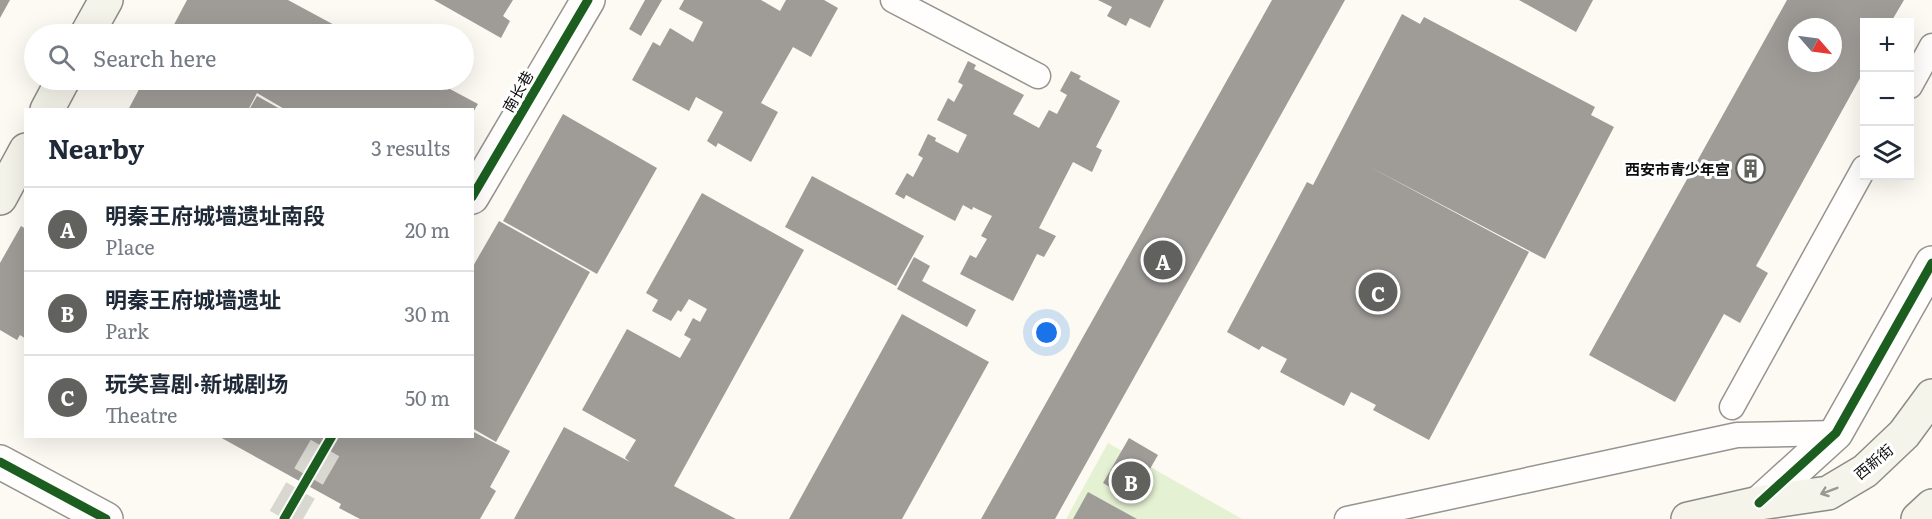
<!DOCTYPE html>
<meta charset="utf-8">
<style>
:root{--surface:#fff;--page:#f6f6f7;--text:#1f2937;--muted:#747a83;--line:#e0e1e3;--accent:#61615e}
body{margin:0;font-family:Literata,"Noto Sans SC",serif;background:var(--page);color:var(--text)}
.controls{position:absolute;right:18px;top:18px;display:grid;overflow:hidden;border-radius:0px;box-shadow:0 6px 24px #0002}
.controls button{width:54px;height:54px;display:grid;place-items:center;padding:0;border:0;border-bottom:2px solid var(--line);background:var(--surface);color:var(--text);font:30px sans-serif}
.compass{position:absolute;left:1788px;top:18px;width:54px;height:54px;border-radius:50%;background:var(--surface);box-shadow:0 6px 24px #0002;rotate:118deg}
.you{position:absolute;left:1047px;top:333px;width:21px;height:21px;margin:-15px;border:4px solid #fff;border-radius:50%;background:#1a73e8;box-shadow:0 0 0 9px #1a73e833}
.badge{display:grid;place-items:center;width:39px;height:39px;border-radius:50%;background:var(--accent);color:#fff;font-size:20px;font-weight:700}
.pin{position:absolute;translate:-50% -50%;border:3px solid #fff;box-shadow:0 2px 6px #0006}
.list{margin:0;padding:0;list-style:none}
h2{display:flex;justify-content:space-between;align-items:center;height:78px;margin:0;padding:0 24px;font-size:26px}
h2 small{font-size:20px;font-weight:400;color:var(--muted)}
.list li{display:grid;grid-template-columns:39px 1fr auto;gap:18px;align-items:center;box-sizing:border-box;height:84px;padding:0 24px;border-top:2px solid var(--line)}
.list b{display:block;font-size:22px;white-space:nowrap}
.list p{margin:0;font-size:20px;white-space:nowrap;color:var(--muted)}
.list em{font-size:20px;font-style:normal;color:var(--muted)}
.icon{flex:none;width:33px;height:33px;fill:none;stroke:currentColor;stroke-width:2;stroke-linecap:round;stroke-linejoin:round}
.map{position:relative;flex:none;width:1932px;height:519px;overflow:hidden}
.search{position:absolute;background:var(--surface);box-shadow:0 6px 24px #0002;left:24px;top:24px;width:450px;height:66px;display:flex;align-items:center;gap:15px;box-sizing:border-box;padding:0 21px;border-radius:33px;color:var(--muted);font-size:22px}
.panel{position:absolute;background:var(--surface);box-shadow:0 6px 24px #0002;left:24px;top:108px;width:450px;height:330px;border-radius:0px}
.map>svg:first-child{display:block}
</style>
<div class="map">
<svg width="1932" height="519" viewBox="0 0 1932 519">
<rect width="100%" height="100%" fill="#fcfaf2"/>
<!-- grass -->
<path fill="#e5f1d3" d="M 1108,443 L 1242,519 L 1066,519 Z"/>
<!-- building -->
<g fill="#9f9c98" fill-rule="evenodd">
<path d="M 0,0 L 10,0 L 0,18 Z"/>
<path d="M 187,0 L 288,0 L 351,34 L 169,34 Z"/>
<path d="M 434,0 L 513,0 L 503,16 L 510,21 L 501,38 Z"/>
<path d="M 645,0 L 662,0 L 641,36 L 629,29 Z"/>
<path d="M 684,0 L 761,0 L 780,11 L 786,0 L 824,0 L 838,8 L 811,57 L 793,47 L 761,103 L 778,112 L 751,162 L 718,143 L 716,147 L 707,141 L 723,112 L 696,97 L 689,111 L 632,80 L 653,42 L 660,46 L 670,28 L 693,42 L 703,22 L 679,9 Z"/>
<path d="M 1098,0 L 1164,0 L 1150,28 L 1130,18 L 1126,26 L 1107,16 L 1112,7 Z"/>
<path d="M 1272,0 L 1345,0 L 1055,519 L 981,519 Z"/>
<path d="M 1519,0 L 1593,0 L 1576,32 Z"/>
<path d="M 1787,0 L 1904,0 L 1891,22 L 1864,22 L 1864,71 L 1756,266 L 1768,273 L 1740,323 L 1724,314 L 1675,402 L 1589,355 ZM 1797,27 L 1833,27 L 1833,63 L 1797,63 Z"/>
<path d="M 1402,14 L 1420,24 L 1424,17 L 1595,107 L 1591,115 L 1614,127 L 1545,259 L 1368,166 L 1529,252 L 1429,440 L 1373,410 L 1376,405 L 1351,392 L 1344,406 L 1280,372 L 1287,359 L 1262,346 L 1259,350 L 1227,332 L 1307,182 L 1313,185 Z"/>
<path d="M 968,61 L 976,65 L 974,69 L 1024,95 L 1013,114 L 1039,128 L 1049,110 L 1057,114 L 1067,95 L 1060,91 L 1071,71 L 1081,76 L 1079,79 L 1120,101 L 1096,147 L 1102,150 L 1092,172 L 1073,162 L 1039,228 L 1056,236 L 1044,257 L 1037,254 L 1013,301 L 960,274 L 970,255 L 976,258 L 987,239 L 981,236 L 992,216 L 973,207 L 972,210 L 963,205 L 955,221 L 906,195 L 904,199 L 895,194 L 907,173 L 913,177 L 923,158 L 918,155 L 928,134 L 936,138 L 935,141 L 958,153 L 967,135 L 937,120 L 948,98 L 954,102 L 963,85 L 958,82 Z"/>
<path d="M 144,80 L 433,80 L 478,104 L 472,114 L 472,110 L 286,110 L 257,93 L 248,110 L 128,110 Z"/>
<path d="M 257,96 L 282,110 L 249,110 Z"/>
<path d="M 563,114 L 657,168 L 597,274 L 503,221 Z"/>
<path d="M 812,176 L 924,236 L 896,286 L 785,227 Z"/>
<path d="M 702,193 L 804,250 L 674,486 L 736,519 L 514,519 L 564,427 L 630,462 L 625,458 L 636,440 L 582,410 L 627,329 L 680,358 L 691,339 L 684,335 L 693,318 L 700,322 L 707,309 L 689,299 L 681,312 L 678,310 L 671,321 L 652,311 L 658,300 L 646,293 Z"/>
<path d="M 499,221 L 590,272 L 496,442 L 472,428 L 472,268 Z"/>
<path d="M 21,226 L 26,229 L 26,339 L 20,335 L 17,340 L 0,330 L 0,263 Z"/>
<path d="M 914,257 L 930,266 L 922,281 L 976,310 L 967,327 L 897,289 Z"/>
<path d="M 902,314 L 989,362 L 902,519 L 789,519 Z"/>
<path d="M 472,431 L 510,451 L 490,487 L 496,491 L 480,519 L 360,519 L 339,508 L 341,504 L 218,436 L 472,436 Z"/>
<path d="M 1129,438 L 1158,455 L 1132,500 L 1103,483 Z"/>
<path d="M 1088,492 L 1137,519 L 1073,519 Z"/>
</g>
<g fill="none" stroke-linecap="round" stroke-linejoin="round">
<!-- street-tunnel -->
<path stroke="#d8d7d0" stroke-width="33" stroke-dasharray="33 16" stroke-linecap="butt" d="M 284,519 L 332,436"/>
<defs>
<g id="lane">
<path d="M 893,0 L 1038,76"/>
<path d="M 1910,86 L 1932,46"/>
<path d="M 1732,407 L 1864,168"/>
<path d="M 1347,519 L 1737,435 L 1836,433"/>
</g>
<g id="street">
<path d="M 472,197 L 588,0"/>
<path d="M 0,462 L 106,519"/>
<path d="M 1759,503 L 1836,433 L 1932,263"/>
</g>
<g id="secondary">
<path d="M 87,34 L 106,0"/>
<path d="M 47,110 L 63,80"/>
<path d="M 0,198 L 26,150"/>
<path d="M 1688,519 L 1759,503 L 1828,493 L 1865,471 L 1904,434 L 1932,396"/>
<path d="M 1918,519 L 1932,506"/>
</g>
</defs>
<!-- lane casing -->
<use href="#lane" stroke="#959491" stroke-width="27"/>
<!-- street casing -->
<use href="#street" stroke="#959491" stroke-width="36"/>
<!-- secondary casing -->
<use href="#secondary" stroke="#8c8b87" stroke-width="36"/>
<!-- lane -->
<use href="#lane" stroke="#fffefd" stroke-width="24"/>
<!-- street -->
<use href="#street" stroke="#fffefd" stroke-width="33"/>
<!-- secondary -->
<use href="#secondary" stroke="#f5f4ea" stroke-width="33"/>
<defs>
<g id="cycleway">
<path d="M 472,197 L 588,0"/>
<path d="M 0,462 L 106,519"/>
<path d="M 1759,503 L 1836,433 L 1932,263"/>
<path d="M 284,519 L 332,436"/>
</g>
</defs>
<!-- cycleway casing -->
<use href="#cycleway" stroke="#fff" stroke-width="13"/>
<!-- cycleway -->
<use href="#cycleway" stroke="#1b5e20" stroke-width="9"/>
</g>
<!-- one-way arrows -->
<defs><path id="oneway-shaft" d="M-6 0H5M1.5-3L5.5 0L1.5 3" fill="none" stroke-width="1.6" stroke-linecap="round" stroke-linejoin="round" transform="scale(1.5)"/></defs>
<use stroke="#999892" href="#oneway-shaft" transform="translate(1829 491) rotate(159)"/>
<!-- icons -->
<defs>
<symbol id="building-ring" viewBox="-11 -11 22 22"><circle r="9.5" fill="#fff" stroke="#61615e" stroke-width="1.5"/><path d="M-4-6H4V6H1V3H-1V6H-4ZM-2.5-4.3h1.7v1.8h-1.7ZM.8-4.3h1.7v1.8H.8ZM-2.5-1h1.7V.8h-1.7ZM.8-1h1.7V.8H.8Z" fill="#61615e"/></symbol>
</defs>
<g fill-rule="evenodd">
<use href="#building-ring" x="1734" y="152" width="33" height="33"/>
</g>
<g text-anchor="middle" dominant-baseline="central" stroke-width="6" stroke-linejoin="round" paint-order="stroke">
<!-- street labels -->
<g font-size="15" fill="#0e0e0e" stroke="#fff">
<text transform="translate(517 91) rotate(-60)">南长巷</text>
<text transform="translate(1873 461) rotate(-40)">西新街</text>
</g>
<!-- poi labels -->
<g font-size="15" font-weight="bold" fill="#0e0e0e" stroke="#fff" text-anchor="end">
<text x="1730" y="168">西安市青少年宫</text>
</g>
</g>
</svg>
<div class="controls">
<button>+</button>
<button>−</button>
<button><svg class="icon" aria-label="layers" viewBox="0 0 24 24"><path d="M12 4l9 5-9 5-9-5zM3 14l9 5 9-5"/></svg></button>
</div>
<svg class="compass" viewBox="-18 -18 36 36"><path d="M0-13l5 13h-10z" fill="#e53935"/><path d="M0 13l5-13h-10z" fill="#747a83"/></svg>
<div class="you"></div>
<div class="pin badge" style="left:1163px;top:260px">A</div>
<div class="pin badge" style="left:1131px;top:481px">B</div>
<div class="pin badge" style="left:1378px;top:292px">C</div>
<div class="search"><svg class="icon" aria-label="search" viewBox="0 0 24 24"><circle cx="10" cy="10" r="6"/><path d="M15 15l6 6"/></svg>Search here</div>
<section class="panel">
<h2>Nearby<small>3 results</small></h2>
<ul class="list">
<li><span class="badge">A</span><div><b>明秦王府城墙遗址南段</b><p>Place</p></div><em>20 m</em></li>
<li><span class="badge">B</span><div><b>明秦王府城墙遗址</b><p>Park</p></div><em>30 m</em></li>
<li><span class="badge">C</span><div><b>玩笑喜剧·新城剧场</b><p>Theatre</p></div><em>50 m</em></li>
</ul>
</section>
</div>
